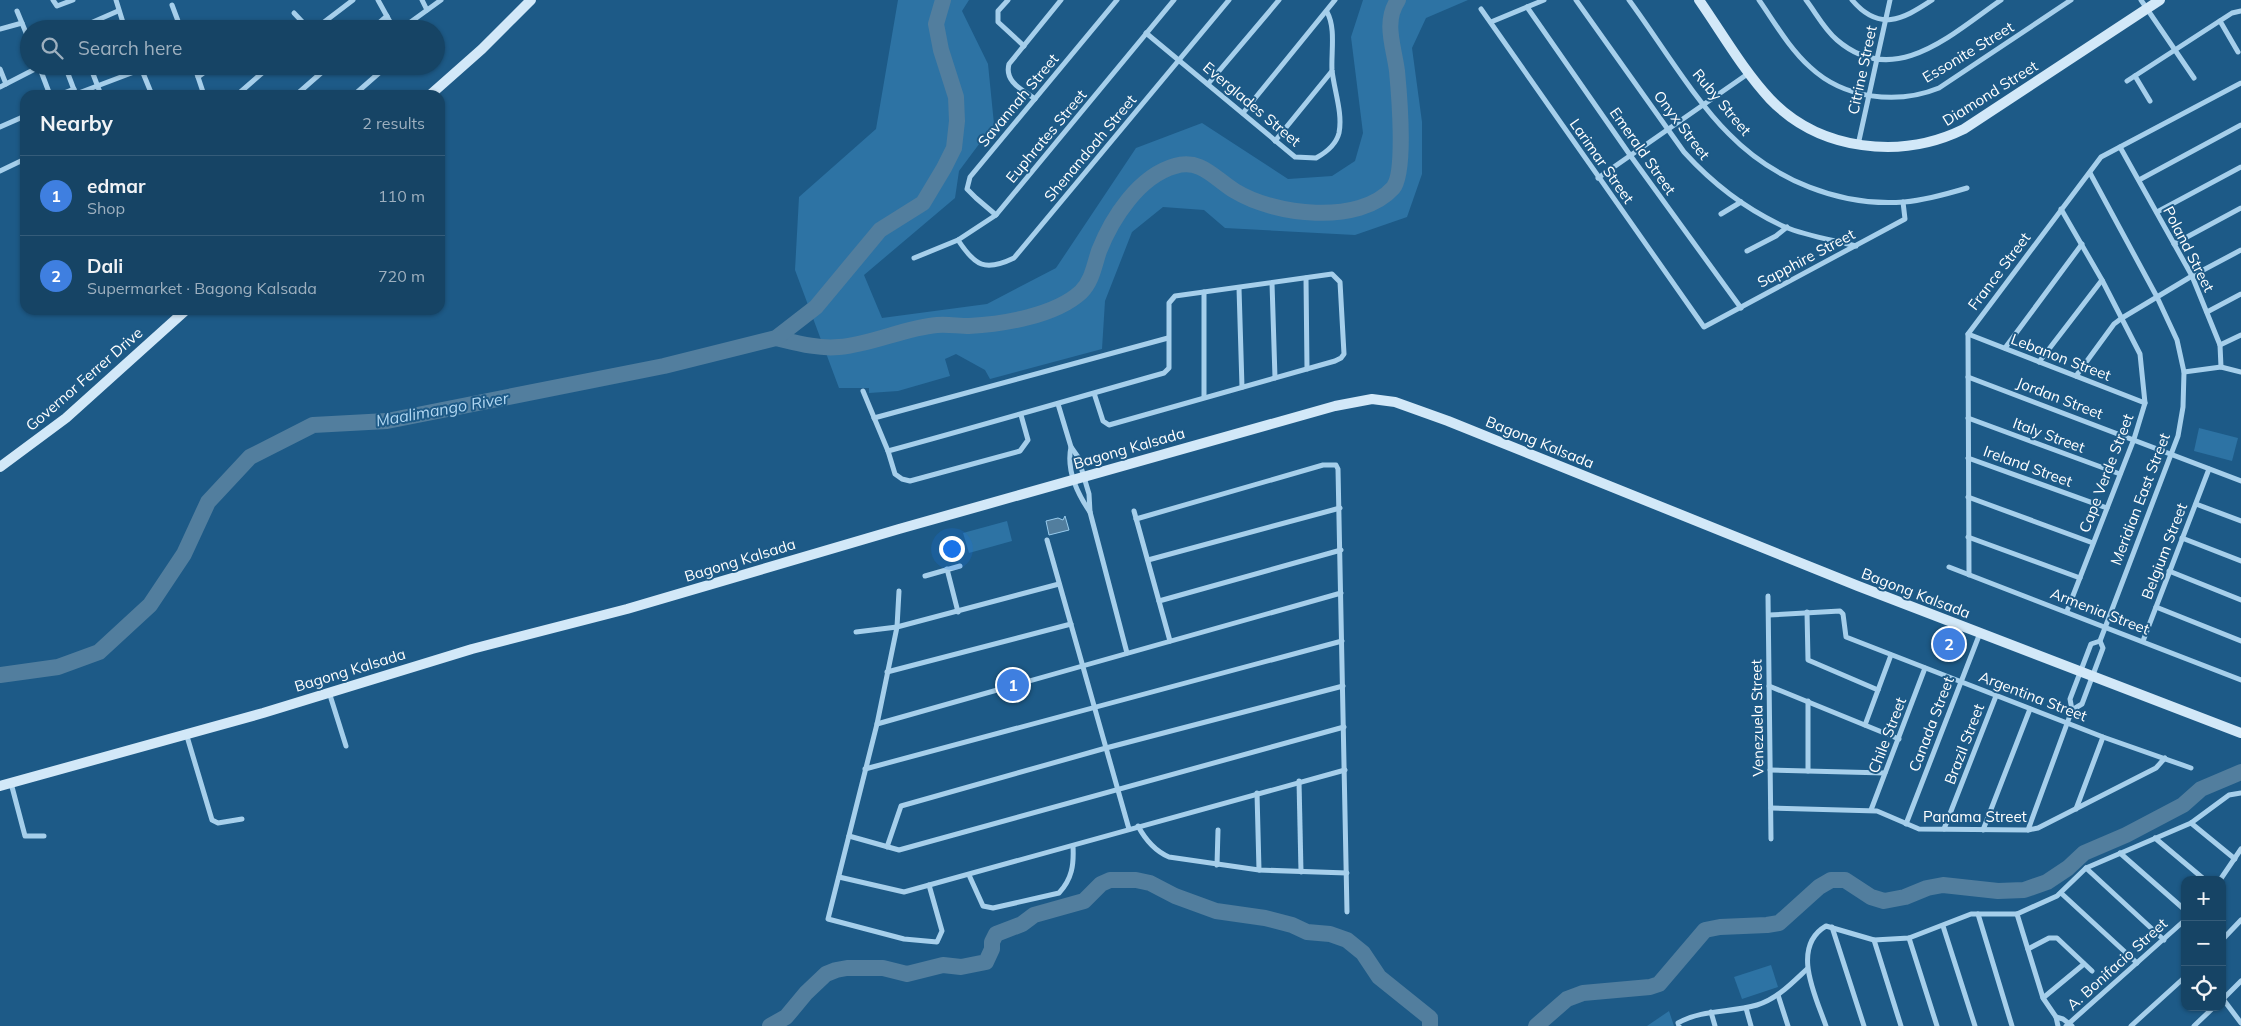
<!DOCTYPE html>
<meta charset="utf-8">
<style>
:root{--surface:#164465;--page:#1f4b6b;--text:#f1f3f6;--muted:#9eb0bf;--line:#355c79;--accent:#fbbb64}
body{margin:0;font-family:Mulish,sans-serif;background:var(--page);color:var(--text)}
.controls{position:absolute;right:15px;bottom:15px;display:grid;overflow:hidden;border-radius:10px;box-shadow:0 1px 4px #0004}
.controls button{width:45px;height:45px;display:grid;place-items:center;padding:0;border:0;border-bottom:1px solid var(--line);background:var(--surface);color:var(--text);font:25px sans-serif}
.you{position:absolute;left:951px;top:548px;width:18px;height:18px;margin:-12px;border:4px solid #fff;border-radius:50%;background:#1a73e8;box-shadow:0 0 0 8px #1a73e833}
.badge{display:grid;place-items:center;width:32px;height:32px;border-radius:50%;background:var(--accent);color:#fff;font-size:16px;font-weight:700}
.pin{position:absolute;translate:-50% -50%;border:2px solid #fff;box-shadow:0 1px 5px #0006}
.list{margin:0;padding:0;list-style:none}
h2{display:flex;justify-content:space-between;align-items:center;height:65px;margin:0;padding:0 20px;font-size:21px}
h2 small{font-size:16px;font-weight:400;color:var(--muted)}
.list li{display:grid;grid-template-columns:32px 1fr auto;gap:15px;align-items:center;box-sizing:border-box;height:80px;padding:0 20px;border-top:1px solid var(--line)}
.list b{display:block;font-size:19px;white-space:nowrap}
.list p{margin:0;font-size:16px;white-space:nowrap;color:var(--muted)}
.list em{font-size:16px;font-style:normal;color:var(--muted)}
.icon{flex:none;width:28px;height:28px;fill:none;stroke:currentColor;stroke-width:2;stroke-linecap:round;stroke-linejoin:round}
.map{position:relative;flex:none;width:2241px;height:1026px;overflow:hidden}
.search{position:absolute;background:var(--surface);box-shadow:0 1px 4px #0004;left:20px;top:20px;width:425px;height:55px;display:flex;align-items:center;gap:12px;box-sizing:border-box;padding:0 18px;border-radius:28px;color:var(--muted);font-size:19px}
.panel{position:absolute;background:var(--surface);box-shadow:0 1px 4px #0004;left:20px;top:90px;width:425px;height:225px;border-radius:15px}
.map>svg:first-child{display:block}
</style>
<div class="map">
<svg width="2241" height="1026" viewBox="0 0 2241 1026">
<rect width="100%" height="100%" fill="#1d5a87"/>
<!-- green -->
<g fill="#2d73a4">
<path d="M 898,0 L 969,0 L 962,11 L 988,64 L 994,124 L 959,171 L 955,198 L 864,275 L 882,318 L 987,304 L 1056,268 L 1136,148 L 1202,123 L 1288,179 L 1332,176 L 1355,161 L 1363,133 L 1351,37 L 1363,0 L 1468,0 L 1426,18 L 1412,48 L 1422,122 L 1422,174 L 1407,217 L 1355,235 L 1225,228 L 1204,210 L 1163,207 L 1132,232 L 1105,301 L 1102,349 L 990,379 L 985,370 L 956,354 L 945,359 L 950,376 L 898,391 L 869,393 L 869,388 L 839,388 L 795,270 L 799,197 L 876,129 Z"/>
<path d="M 2199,428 L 2238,438 L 2232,461 L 2194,451 Z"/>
<path d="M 1007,521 L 1012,541 L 969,553 L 963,533 Z"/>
<path d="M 1771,965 L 1778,987 L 1742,999 L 1734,977 Z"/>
<path d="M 1669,1011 L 1674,1026 L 1647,1026 Z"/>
</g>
<!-- water -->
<path fill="#527e9e" stroke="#99cced" d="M 1065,516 L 1069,530 L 1049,535 L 1046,521 L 1058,518 L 1063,520 Z"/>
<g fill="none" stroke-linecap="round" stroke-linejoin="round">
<!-- river -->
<g stroke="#527e9e" stroke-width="16">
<path d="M 776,338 C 797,343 818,349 839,347 C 873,344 904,328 937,325 C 948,324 958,326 969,326 C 1003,324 1055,316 1081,292 C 1092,281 1094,266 1099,251 C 1112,218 1139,176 1175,166 C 1201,158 1215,179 1235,191 C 1274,215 1359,226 1393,188 C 1406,173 1399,92 1397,71 C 1394,47 1383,22 1398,0"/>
<path d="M 0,675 L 58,667 L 99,652 L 150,605 L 184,554 L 208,502 L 250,457 L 313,425 L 387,421 L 664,366 L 776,338 L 816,307 L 880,230 L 923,203 L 944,168 L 954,148 L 957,121 L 956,97 L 941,50 L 936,24 L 943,0"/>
<path d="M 770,1026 L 786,1017 L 806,993 L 826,974 L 836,970 L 847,968 L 883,968 L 907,974 L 943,965 L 961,967 L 986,962 L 992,949 L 992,942 L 996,934 L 1022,924 L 1034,915 L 1084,901 L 1101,884 L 1110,880 L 1136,880 L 1150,883 L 1175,896 L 1216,911 L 1265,918 L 1292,925 L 1307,932 L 1330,934 L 1347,940 L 1363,953 L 1379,977 L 1430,1018 L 1430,1026"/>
<path d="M 1536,1026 L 1567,999 L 1583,993 L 1650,987 L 1659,984 L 1705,930 L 1720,927 L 1767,925 L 1779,923 L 1819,887 L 1831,880 L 1845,880 L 1871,897 L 1884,901 L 1905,897 L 1927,888 L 1943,885 L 1998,891 L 2024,890 L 2047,882 L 2068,868 L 2084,853 L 2126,835 L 2183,805 L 2201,789 L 2241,772"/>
</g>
<!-- street -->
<g stroke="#a6cfeb" stroke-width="5">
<path d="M 53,0 L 57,6 L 73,0"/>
<path d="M 116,0 L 125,29"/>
<path d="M 378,0 L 394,29"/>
<path d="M 422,0 L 427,10"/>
<path d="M 1008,0 L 998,11 L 998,22 L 1024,46"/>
<path d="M 1576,0 L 1684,152 C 1713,184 1745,209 1785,227 C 1807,236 1833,240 1856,246"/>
<path d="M 1629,0 C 1660,42 1693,98 1729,134 C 1774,180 1840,207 1904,202 C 1926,200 1947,194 1967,188"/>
<path d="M 1759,0 C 1775,23 1789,48 1810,67 C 1844,99 1897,105 1939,88 L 2071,0"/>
<path d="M 1806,0 C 1816,13 1824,29 1837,40 C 1895,90 1953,33 2001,0"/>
<path d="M 1852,0 C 1879,32 1902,20 1932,0"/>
<path d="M 2141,0 L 2194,78"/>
<path d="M 172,5 L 181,29"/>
<path d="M 1527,7 L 1630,155 L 1741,308"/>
<path d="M 1481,9 L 1704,327 L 1905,219 L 1903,202"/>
<path d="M 17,11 L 29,40"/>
<path d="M 294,13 L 309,29"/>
<path d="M 2220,21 L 2238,52"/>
<path d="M 1491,22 L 1544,0"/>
<path d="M 0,29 L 22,23"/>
<path d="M 77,29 L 118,11"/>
<path d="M 315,29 L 353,0"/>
<path d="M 372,29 L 387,16"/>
<path d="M 401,29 L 441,0"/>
<path d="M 1146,33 L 1295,157 L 1316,158 C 1327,152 1336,145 1339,133 C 1343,113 1334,90 1332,70 C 1331,52 1336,28 1327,12"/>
<path d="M 39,66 L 50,95"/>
<path d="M 65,66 L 76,95"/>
<path d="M 90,66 L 101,95"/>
<path d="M 194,66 L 198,77"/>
<path d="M 141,68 L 152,95"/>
<path d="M 0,69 L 6,84"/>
<path d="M 2135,76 L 2150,101"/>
<path d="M 2127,81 L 2232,13 L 2241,11"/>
<path d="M 1208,84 L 1279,0"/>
<path d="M 0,87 L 39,67"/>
<path d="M 76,94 L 142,69"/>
<path d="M 59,95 L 74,89"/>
<path d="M 204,95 L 198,77 L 213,66"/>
<path d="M 237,95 L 270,66"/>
<path d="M 296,95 L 329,66"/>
<path d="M 354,95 L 387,66"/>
<path d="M 1035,99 C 1023,90 1004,82 1009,64 L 1061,0"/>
<path d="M 1243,113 L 1335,0"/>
<path d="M 0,127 L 25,116"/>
<path d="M 1275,141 L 1332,71"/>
<path d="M 1858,145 L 1890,0"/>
<path d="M 2120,147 L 2192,276 L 2220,345 L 2221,367"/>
<path d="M 0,171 L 25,159"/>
<path d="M 1598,178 L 1749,73"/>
<path d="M 2139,180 L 2241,125"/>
<path d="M 2061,209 L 2102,280 L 2140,354 L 2145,403 L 2134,439 L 2067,611"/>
<path d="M 2157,212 L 2241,167"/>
<path d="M 1721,214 L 1741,202"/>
<path d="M 996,215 L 976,198 L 967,189 L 970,177 L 1117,0"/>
<path d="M 958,240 C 975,266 985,272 1014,258 L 1229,0"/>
<path d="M 2174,244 L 2241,208"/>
<path d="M 1747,251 L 1776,236 L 1787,227"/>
<path d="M 914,258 L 958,240 L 996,215 L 1174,0"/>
<path d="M 1306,278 L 1307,369"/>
<path d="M 1272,283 L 1275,378"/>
<path d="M 1239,288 L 1242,387"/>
<path d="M 1204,292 L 1204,397"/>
<path d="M 2207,312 L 2241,294"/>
<path d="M 1968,334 L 2145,403"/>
<path d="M 2220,345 L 2241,335"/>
<path d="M 2005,348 L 2082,244"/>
<path d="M 2039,362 L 2102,280"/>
<path d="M 2184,372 L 2221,367 L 2241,372"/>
<path d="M 2076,376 L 2114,324 L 2122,318 L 2192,276 L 2241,250"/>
<path d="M 1968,377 L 2241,481"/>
<path d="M 863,391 L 888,451 L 895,474 L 902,479 L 910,481 L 1020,451 L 1028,440 L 1021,415"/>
<path d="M 1058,404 L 1071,447 L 1078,457 L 1089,494 L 1090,512 L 1127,653"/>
<path d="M 874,418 L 1168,338"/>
<path d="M 1968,418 L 2120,474"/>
<path d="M 1071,447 C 1066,470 1077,493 1090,512"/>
<path d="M 888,451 C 980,426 1072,399 1164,373 L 1169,368 L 1169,303 L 1175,296 L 1332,274 L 1340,282 L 1344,354 L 1341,358 L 1335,361 L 1109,425 L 1103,421 L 1094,393"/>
<path d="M 1968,458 L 2107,508"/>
<path d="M 1968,497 L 2093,543"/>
<path d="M 2196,504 L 2241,521"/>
<path d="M 1134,511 L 1170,641"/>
<path d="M 1136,519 L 1323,465 L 1336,465 L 1338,469 L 1347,912"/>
<path d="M 1968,537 L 2080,578"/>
<path d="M 2182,538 L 2241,561"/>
<path d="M 1047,540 L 1129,829"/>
<path d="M 1148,560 L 1340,508"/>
<path d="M 1949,567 L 2241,680"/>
<path d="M 947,569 L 958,612"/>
<path d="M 2169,571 L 2241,600"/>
<path d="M 1969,575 L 1968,334 L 2101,157 L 2241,83"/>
<path d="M 925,576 L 960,566"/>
<path d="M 899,591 L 897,627 L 877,724 L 828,919 L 904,939 L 937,942 L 942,931 L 929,885"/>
<path d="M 1768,596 L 1771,839"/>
<path d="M 1159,601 L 1341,550"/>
<path d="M 2156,607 L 2241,641"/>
<path d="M 1807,612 L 1808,660 L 1878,690"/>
<path d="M 1769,615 L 1840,611 L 1843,614 L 1846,637 L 2103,737 L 2191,768"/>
<path d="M 856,632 L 897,627 L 1059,584"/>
<path d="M 2143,641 L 2209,469"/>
<path d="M 887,672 L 1071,624"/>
<path d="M 1769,686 L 1899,739"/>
<path d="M 329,692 L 346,746"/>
<path d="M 1808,701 L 1808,771"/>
<path d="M 2072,710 L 2082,704 L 2103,648 L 2100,641 L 2178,436 L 2183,407 L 2184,372 L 2177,340 L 2157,297 L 2090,173"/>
<path d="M 877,724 L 1341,593"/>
<path d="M 1865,725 L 1891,655"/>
<path d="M 186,733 L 212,820 L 218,823 L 242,819"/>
<path d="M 865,769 L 1342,641"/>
<path d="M 1770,770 L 1885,773"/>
<path d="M 1299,781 L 1301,872"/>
<path d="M 11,783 L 25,836 L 44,836"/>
<path d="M 1257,793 L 1259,870"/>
<path d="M 1771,808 L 1877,811 L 1919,829 L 2028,830 L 2038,828 L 2156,768 L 2165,758"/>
<path d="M 2076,809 L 2103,737"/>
<path d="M 1871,810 L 1925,668"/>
<path d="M 2191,823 L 2235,859"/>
<path d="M 1906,824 L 1980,633"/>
<path d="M 1138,826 C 1145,839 1155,851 1169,857 L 1259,870 L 1347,873"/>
<path d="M 1944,829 L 1996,696"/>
<path d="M 1983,830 L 2030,709"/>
<path d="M 2028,830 L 2072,710 L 2070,699 L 2091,644 L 2100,641"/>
<path d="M 849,836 L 899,850 L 1344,727"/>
<path d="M 2155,838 L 2205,880"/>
<path d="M 887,847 L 901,806 L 1106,748 L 1343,686"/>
<path d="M 2120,853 L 2185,910"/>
<path d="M 1217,865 L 1218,830"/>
<path d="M 2086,868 L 2164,940"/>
<path d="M 969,875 L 983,906 L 993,908 L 1059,893 C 1072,879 1074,865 1073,846"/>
<path d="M 839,877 L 904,892 L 1345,770"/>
<path d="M 2220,880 L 2241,849"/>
<path d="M 2061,893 L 2137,963"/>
<path d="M 1978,914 L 2012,1026"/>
<path d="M 2017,914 L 2043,998 L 2056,1017 L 2058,1026"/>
<path d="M 1943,926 L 1975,1026"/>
<path d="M 1832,927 L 1864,1026"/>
<path d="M 1909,938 L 1937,1026"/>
<path d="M 1874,940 L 1901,1026"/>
<path d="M 2222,940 L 2241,920"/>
<path d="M 2028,949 L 2049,938 L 2057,938 L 2092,971"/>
<path d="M 1778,995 L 1788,1026"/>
<path d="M 2043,998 L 2084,964"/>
<path d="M 2223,999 L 2241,1023"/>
<path d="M 2222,1000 L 2241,981"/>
<path d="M 1746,1008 L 1751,1026"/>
<path d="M 1711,1012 L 1715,1026"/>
<path d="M 2056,1017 L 2063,1019 L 2072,1026"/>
<path d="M 1679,1026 L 1678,1023 C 1703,1009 1730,1013 1757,1005 C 1777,999 1792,983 1807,969"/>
<path d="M 1826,1026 C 1816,997 1790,947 1826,926 L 1874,940 L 1909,938 L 1971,914 L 2017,914 L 2057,896 L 2086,868 L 2191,823 L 2229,795 L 2241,793"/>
<path d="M 2066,1026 L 2185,920"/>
<path d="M 2131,1026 L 2185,977"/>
<path d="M 2194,1026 L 2214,1007"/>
</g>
<!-- secondary -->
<g stroke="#d2e8f8" stroke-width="10">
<path d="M 1699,0 C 1722,33 1743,70 1770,99 C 1820,151 1901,160 1964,129 L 2160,0"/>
<path d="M 430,95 L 482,49 L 531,0"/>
<path d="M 0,467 L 66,418 L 186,310"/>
<path d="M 0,786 L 263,713 L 472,649 L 627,609 L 899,529 L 1335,406 L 1372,399 L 1395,402 L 1448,421 L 1858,586 L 2241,733"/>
</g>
</g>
<g text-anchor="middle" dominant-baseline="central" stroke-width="4" stroke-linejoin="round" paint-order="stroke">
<!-- street labels -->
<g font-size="15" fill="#fff" stroke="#1d5a87">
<text transform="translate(1968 52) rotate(-31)">Essonite Street</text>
<text transform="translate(1862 70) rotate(-78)">Citrine Street</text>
<text transform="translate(1990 93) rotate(-32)">Diamond Street</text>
<text transform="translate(1018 100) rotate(-50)">Savannah Street</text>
<text transform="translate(1722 102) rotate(50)">Ruby Street</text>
<text transform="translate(1252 104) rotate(40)">Everglades Street</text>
<text transform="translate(1682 125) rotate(53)">Onyx Street</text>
<text transform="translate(1046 136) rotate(-50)">Euphrates Street</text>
<text transform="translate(1090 148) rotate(-50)">Shenandoah Street</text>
<text transform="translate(1643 151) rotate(55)">Emerald Street</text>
<text transform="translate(1602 161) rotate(55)">Larimar Street</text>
<text transform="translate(2189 249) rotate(63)">Poland Street</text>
<text transform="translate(1806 258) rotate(-28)">Sapphire Street</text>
<text transform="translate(1999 271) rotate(-53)">France Street</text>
<text transform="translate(2061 357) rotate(21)">Lebanon Street</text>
<text transform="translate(84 379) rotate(-41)">Governor Ferrer Drive</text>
<text transform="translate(2060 398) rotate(21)">Jordan Street</text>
<text transform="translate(2049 435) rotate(20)">Italy Street</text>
<text transform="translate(1540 442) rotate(22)">Bagong Kalsada</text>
<text transform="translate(1129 448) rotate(-16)">Bagong Kalsada</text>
<text transform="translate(2028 466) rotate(20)">Ireland Street</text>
<text transform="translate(2106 473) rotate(-69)">Cape Verde Street</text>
<text transform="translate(2140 499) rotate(-69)">Meridian East Street</text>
<text transform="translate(2164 551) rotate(-69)">Belgium Street</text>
<text transform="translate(740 560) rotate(-17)">Bagong Kalsada</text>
<text transform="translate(1916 593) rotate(21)">Bagong Kalsada</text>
<text transform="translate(2100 611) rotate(21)">Armenia Street</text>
<text transform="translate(350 670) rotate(-17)">Bagong Kalsada</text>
<text transform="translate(2033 696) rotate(21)">Argentina Street</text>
<text transform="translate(1757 718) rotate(-91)">Venezuela Street</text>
<text transform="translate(1931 724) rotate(-69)">Canada Street</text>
<text transform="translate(1887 735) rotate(-69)">Chile Street</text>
<text transform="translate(1964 744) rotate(-69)">Brazil Street</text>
<text x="1975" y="816">Panama Street</text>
<text transform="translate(2117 964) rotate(-42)">A. Bonifacio Street</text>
</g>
<!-- water labels -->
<g font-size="16" font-style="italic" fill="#b2d8f3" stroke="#1d5a87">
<text transform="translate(442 409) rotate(-10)">Maalimango River</text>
</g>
</g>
</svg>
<div class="controls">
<button>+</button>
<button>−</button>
<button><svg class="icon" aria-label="locate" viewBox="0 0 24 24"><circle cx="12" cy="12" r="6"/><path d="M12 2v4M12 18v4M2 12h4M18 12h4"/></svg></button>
</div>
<div class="you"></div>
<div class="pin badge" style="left:1013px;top:685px;background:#3f7fe0">1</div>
<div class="pin badge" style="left:1949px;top:644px;background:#3f7fe0">2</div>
<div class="search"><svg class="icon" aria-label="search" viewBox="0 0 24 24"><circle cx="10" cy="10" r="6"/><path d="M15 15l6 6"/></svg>Search here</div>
<section class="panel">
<h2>Nearby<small>2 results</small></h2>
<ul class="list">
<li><span class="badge" style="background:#3f7fe0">1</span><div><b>edmar</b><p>Shop</p></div><em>110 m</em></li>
<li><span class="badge" style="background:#3f7fe0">2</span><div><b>Dali</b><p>Supermarket · Bagong Kalsada</p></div><em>720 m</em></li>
</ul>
</section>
</div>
